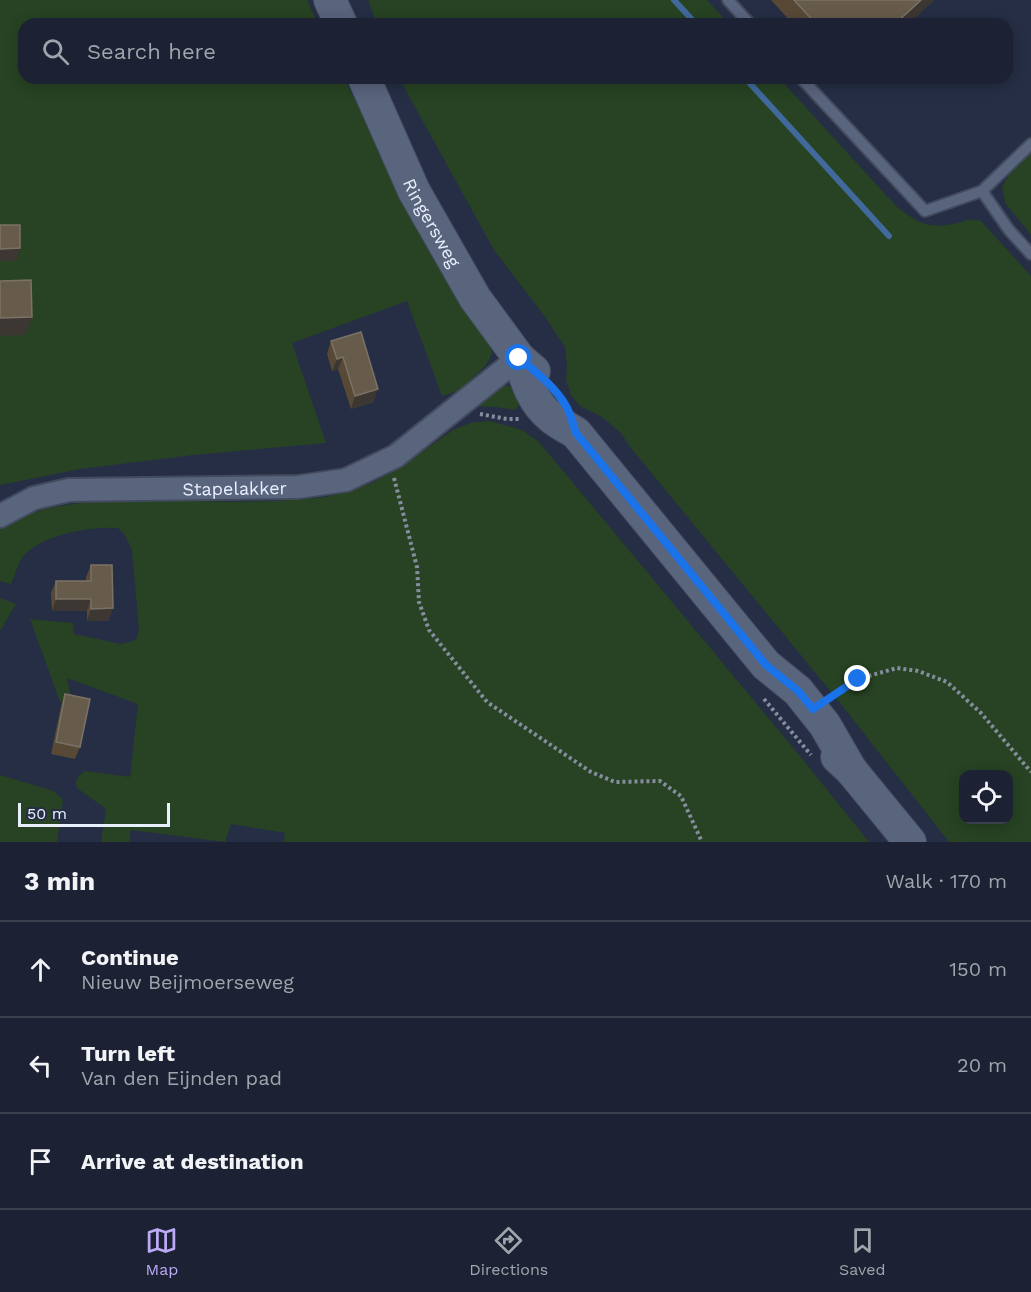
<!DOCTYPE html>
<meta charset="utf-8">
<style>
:root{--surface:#1c2233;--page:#292f3f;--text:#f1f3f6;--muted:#a0a4ac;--line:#3a3f4e;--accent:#bcaaf5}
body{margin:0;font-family:"Work Sans",sans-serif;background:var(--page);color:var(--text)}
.controls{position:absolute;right:18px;bottom:18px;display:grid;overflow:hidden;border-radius:12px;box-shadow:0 3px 15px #0003}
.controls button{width:54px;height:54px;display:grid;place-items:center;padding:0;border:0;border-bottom:2px solid var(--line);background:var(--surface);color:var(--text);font:30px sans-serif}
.scale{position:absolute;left:18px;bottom:15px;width:152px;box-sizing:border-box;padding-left:6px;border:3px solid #e8effd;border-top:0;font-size:16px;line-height:21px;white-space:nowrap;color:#e8effd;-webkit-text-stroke:4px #252e44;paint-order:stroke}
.stop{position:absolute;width:18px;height:18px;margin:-14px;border:4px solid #1a73e8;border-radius:50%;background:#fff}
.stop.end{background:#1a73e8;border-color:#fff;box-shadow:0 2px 6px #0008}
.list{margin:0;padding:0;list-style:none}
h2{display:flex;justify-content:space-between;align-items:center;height:78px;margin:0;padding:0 24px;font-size:26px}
h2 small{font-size:20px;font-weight:400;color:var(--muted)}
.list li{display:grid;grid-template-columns:39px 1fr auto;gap:18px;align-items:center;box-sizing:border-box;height:96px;padding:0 24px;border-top:2px solid var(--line)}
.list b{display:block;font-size:22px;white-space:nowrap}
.list p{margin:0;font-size:20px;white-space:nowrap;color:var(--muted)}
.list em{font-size:20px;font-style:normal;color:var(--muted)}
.icon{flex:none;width:33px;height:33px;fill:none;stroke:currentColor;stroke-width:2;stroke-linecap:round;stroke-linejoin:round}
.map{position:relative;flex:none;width:1031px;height:842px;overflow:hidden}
.search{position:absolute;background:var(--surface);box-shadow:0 3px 15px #0003;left:18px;right:18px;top:18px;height:66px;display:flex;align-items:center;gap:15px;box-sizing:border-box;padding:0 21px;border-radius:18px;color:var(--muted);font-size:22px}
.sheet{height:366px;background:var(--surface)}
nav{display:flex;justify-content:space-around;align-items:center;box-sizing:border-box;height:84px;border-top:2px solid var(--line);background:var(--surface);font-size:16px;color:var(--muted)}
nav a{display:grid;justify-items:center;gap:3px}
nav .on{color:var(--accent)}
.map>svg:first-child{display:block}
</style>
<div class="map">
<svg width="1031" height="842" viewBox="0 0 1031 842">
<rect width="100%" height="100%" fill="#252e44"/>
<!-- green -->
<g fill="#274323" fill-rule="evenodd">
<path d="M 0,0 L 307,0 L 318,24 L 24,24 L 24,78 L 344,78 L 394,180 L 491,343 L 492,354 L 486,365 L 460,390 L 442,396 L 407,301 L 292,343 L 326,443 L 193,455 L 80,469 L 0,485 Z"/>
<path d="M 368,0 L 707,0 L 729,24 L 377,24 Z"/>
<path d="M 399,78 L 779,78 L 896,206 C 916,222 926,229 953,224 C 967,222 966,217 981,221 L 1031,276 L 1031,842 L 949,842 L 841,704 L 631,448 L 621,433 L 602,417 L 580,406 L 571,395 L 566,380 L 567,366 L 565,347 L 543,314 L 494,250 ZM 1008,774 L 1008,820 L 964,820 L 964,774 Z"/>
<path d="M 1031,153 L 1031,235 L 1005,203 L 1002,187 L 1010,173 Z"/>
<path d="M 502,386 L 508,386 L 518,389 L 522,402 L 515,410 L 496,407 L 472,406 Z"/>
<path d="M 490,421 L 522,430 L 539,442 L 795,750 L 869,842 L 284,842 L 285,833 L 231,824 L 225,842 L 131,830 L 129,842 L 101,842 L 106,809 L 77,788 L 76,781 L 79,776 L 85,771 L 130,777 L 138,704 L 67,678 L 71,697 L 66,702 L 60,702 L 30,619 L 73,623 L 74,634 L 121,644 L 136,640 L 139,630 L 132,550 L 125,535 L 118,528 C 92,526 38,535 22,558 C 17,565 15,576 11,584 L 0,581 L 0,527 L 15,518 L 49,508 L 110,498 L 232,502 L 277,501 L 327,497 L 372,483 L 402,466 L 453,430 L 470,423 Z"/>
<path d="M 0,598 L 16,604 L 0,631 Z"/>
<path d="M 0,775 L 54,791 L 63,800 L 57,842 L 0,842 Z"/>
</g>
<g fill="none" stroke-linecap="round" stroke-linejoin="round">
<!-- stream -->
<g stroke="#41699c" stroke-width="6">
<path d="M 674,0 L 696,24"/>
<path d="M 745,78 L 889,236"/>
</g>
<defs>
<g id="lane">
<path d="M 728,0 L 750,24"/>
<path d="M 801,78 L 925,211 L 982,191 L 1031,144"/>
<path d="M 982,191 L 1009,230 L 1031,254"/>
</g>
<g id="street">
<path id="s1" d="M 0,516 L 34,498 L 69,490 L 298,487 L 346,480 L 396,456 L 519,358"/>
</g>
<g id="secondary">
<path d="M 330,0 L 341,24"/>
<path id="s2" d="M 364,78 L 414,191 L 475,298 L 519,358 L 534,371"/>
<path d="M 519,358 C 526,380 532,402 551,417 C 558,423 568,428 576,433 L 766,665 L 798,691 L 825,725 L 851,770"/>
<path d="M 837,757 L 851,770 L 910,842"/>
</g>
</defs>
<!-- lane casing -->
<use href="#lane" stroke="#424a5d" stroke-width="14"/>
<!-- street casing -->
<use href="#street" stroke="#424a5d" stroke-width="26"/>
<!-- secondary casing -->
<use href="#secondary" stroke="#424a5d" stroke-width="34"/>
<!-- path -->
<g stroke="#858d9f" stroke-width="4" stroke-dasharray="3 3" stroke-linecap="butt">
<path d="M 480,414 L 507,419 L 520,419"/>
<path d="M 394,478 L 417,567 L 419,602 L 429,630 L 487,702 L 591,772 L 615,782 L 660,781 L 681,796 L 702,842"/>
<path d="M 832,696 L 858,679 L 897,668 L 918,671 L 947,682 L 981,713 L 1031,772"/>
<path d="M 764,699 L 811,755"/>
</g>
<!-- lane -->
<use href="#lane" stroke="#59647d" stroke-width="10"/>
<!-- street -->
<use href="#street" stroke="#59647d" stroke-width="22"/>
<!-- secondary -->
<use href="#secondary" stroke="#59647d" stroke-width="32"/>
</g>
<!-- wall -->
<g fill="#574935">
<path d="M 771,0 L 934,0 L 908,24 L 793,24 Z"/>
<path d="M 361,332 L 374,402 L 351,409 L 338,369 L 332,371 L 327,354 L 331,341 Z"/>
<path d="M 91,565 L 113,608 L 108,621 L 87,621 L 87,611 L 52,611 L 51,593 L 56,581 L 86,581 L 86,577 Z"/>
<path d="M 65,694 L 80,747 L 75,759 L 51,754 L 61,706 Z"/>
</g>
<!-- shaded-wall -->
<g fill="#3c3732">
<path d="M 921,0 L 934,0 L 908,24 L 895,24 Z"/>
<path d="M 20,248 L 16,261 L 0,261 L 0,249 Z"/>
<path d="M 32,317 L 26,335 L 0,336 L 0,318 Z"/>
<path d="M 343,357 L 338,369 L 332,371 L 337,359 Z"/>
<path d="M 378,389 L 374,402 L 351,409 L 355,396 Z"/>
<path d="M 56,599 L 91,599 L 87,611 L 52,611 Z"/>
<path d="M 113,608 L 108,621 L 87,621 L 91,609 Z"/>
</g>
<!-- building -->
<g fill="#675b4b" stroke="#7b7266" stroke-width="1.5">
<path d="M 794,0 L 921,0 L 895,24 L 816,24 Z"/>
<path d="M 0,225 L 20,225 L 20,248 L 0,249 Z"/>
<path d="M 31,280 L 32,317 L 0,318 L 0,281 Z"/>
<path d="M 361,332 L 378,389 L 355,396 L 343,357 L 337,359 L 331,341 Z"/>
<path d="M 91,565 L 112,565 L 113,608 L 91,609 L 91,599 L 56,599 L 56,581 L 91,581 Z"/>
<path d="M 65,694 L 90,699 L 80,747 L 56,742 Z"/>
</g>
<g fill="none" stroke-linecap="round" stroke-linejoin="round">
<!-- route -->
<path stroke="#1a73e8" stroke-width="8" d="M 519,358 C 536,372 555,387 566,406 C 571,414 573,425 576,433 L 766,665 L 798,691 L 813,709 L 858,679"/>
</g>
<g text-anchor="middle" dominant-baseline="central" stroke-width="4.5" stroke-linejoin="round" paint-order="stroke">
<!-- street labels -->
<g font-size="18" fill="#e8effd" stroke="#252e44">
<text stroke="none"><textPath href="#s2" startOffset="160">Ringersweg</textPath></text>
<text stroke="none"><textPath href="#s1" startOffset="240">Stapelakker</textPath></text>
</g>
</g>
</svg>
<div class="controls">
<button><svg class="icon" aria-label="locate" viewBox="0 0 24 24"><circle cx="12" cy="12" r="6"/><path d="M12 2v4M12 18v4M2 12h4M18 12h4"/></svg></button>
</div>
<div class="scale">50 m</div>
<div class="stop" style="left:519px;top:358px"></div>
<div class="stop end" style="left:858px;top:679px"></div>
<div class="search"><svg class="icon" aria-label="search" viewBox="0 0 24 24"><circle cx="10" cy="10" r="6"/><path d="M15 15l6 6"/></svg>Search here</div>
</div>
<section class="sheet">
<h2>3 min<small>Walk · 170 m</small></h2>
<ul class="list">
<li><svg class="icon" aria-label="ahead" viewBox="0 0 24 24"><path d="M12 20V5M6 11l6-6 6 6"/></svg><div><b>Continue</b><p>Nieuw Beijmoerseweg</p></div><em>150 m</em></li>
<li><svg class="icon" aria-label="left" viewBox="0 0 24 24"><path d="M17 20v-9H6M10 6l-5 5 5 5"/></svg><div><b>Turn left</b><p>Van den Eijnden pad</p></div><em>20 m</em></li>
<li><svg class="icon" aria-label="arrive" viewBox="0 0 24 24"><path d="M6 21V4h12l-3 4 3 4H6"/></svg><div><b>Arrive at destination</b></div></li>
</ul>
</section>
<nav>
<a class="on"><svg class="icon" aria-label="map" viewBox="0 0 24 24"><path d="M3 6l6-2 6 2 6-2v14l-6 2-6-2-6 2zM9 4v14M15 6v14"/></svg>Map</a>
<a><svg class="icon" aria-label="directions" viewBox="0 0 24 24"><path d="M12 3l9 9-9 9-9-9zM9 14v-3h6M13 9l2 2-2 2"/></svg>Directions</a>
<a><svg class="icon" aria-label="saved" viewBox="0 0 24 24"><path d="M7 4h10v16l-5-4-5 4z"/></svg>Saved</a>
</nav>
